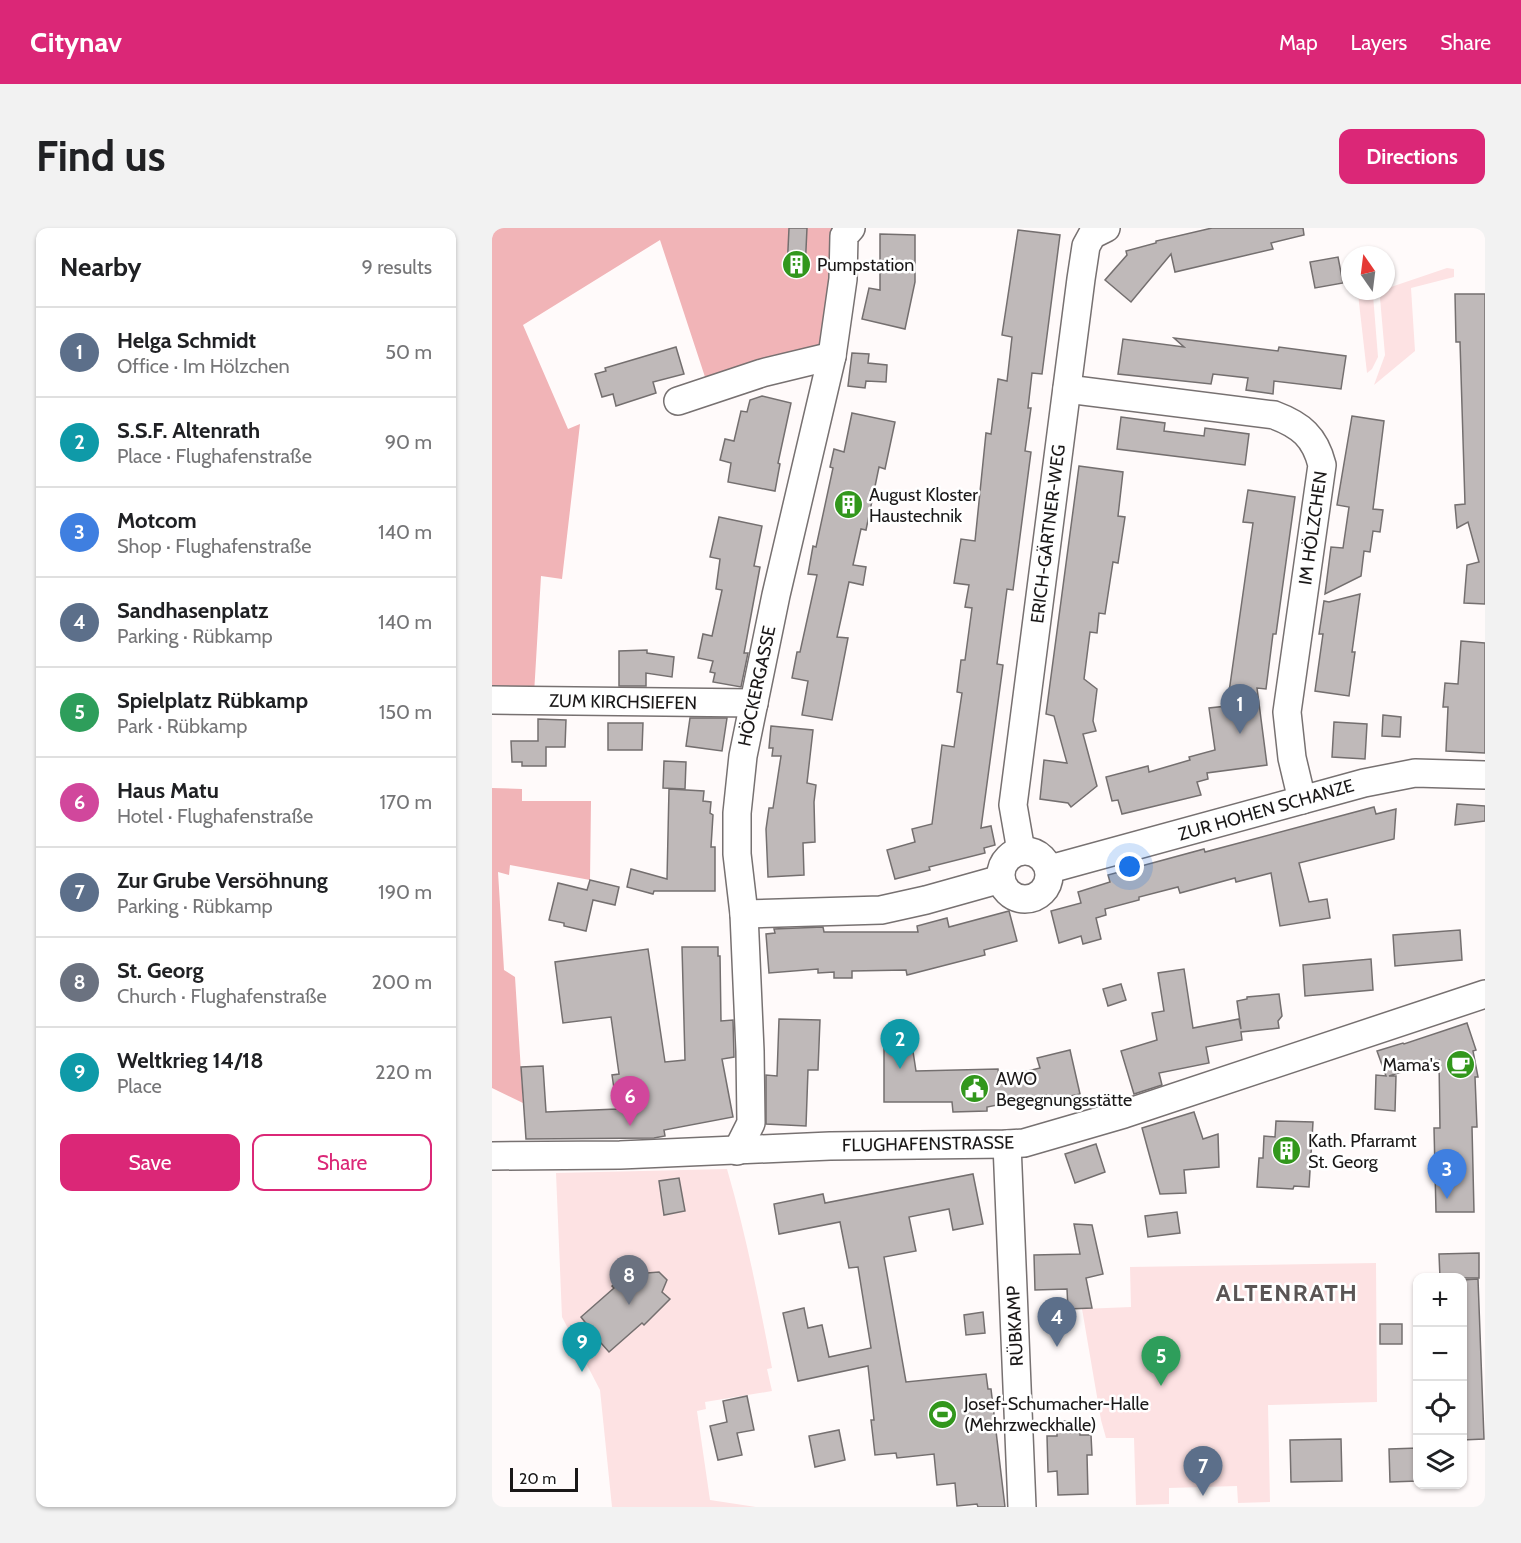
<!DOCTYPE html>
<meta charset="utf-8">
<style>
:root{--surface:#fff;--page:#f2f2f2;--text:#202124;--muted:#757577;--line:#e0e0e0;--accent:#db2777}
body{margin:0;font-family:Cabin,sans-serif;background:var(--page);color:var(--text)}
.controls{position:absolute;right:18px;bottom:18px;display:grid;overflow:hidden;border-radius:12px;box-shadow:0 2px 4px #0004}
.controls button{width:54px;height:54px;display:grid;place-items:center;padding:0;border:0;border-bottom:2px solid var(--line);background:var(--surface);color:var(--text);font:30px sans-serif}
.compass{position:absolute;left:849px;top:18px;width:54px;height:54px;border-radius:50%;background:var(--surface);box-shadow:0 2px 4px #0004;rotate:346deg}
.scale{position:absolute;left:18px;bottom:15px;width:68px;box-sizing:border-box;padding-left:6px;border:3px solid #1a1818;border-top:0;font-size:16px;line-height:21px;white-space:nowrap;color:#1a1818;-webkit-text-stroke:4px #fff;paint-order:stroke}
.you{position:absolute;left:638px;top:639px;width:21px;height:21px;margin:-15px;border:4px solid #fff;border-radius:50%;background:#1a73e8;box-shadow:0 0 0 9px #1a73e833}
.badge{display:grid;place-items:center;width:39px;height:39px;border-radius:50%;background:var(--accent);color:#fff;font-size:20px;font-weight:700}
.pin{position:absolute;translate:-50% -50px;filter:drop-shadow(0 2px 3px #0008)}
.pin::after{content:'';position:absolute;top:32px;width:21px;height:18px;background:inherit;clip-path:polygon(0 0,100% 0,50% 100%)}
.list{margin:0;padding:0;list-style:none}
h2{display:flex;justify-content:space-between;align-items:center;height:78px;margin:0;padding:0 24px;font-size:26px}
h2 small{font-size:20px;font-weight:400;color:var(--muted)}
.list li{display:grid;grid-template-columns:39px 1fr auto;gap:18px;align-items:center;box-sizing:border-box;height:90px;padding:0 24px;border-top:2px solid var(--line)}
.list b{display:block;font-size:22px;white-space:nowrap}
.list p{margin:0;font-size:20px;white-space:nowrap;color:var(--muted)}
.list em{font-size:20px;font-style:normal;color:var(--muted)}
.actions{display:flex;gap:12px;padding:18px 24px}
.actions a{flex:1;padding:14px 0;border:2px solid var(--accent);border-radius:12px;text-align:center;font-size:21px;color:var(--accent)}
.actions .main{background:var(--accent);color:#fff}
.icon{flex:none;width:33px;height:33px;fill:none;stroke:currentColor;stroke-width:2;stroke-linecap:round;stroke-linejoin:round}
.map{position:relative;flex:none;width:993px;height:1279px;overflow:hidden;border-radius:12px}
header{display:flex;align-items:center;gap:36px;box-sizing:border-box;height:84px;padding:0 30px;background:var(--accent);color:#fff}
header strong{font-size:28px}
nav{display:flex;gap:33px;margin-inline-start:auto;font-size:21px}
.intro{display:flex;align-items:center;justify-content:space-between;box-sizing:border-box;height:144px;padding:0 36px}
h1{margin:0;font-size:42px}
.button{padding:15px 27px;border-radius:12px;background:var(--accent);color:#fff;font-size:21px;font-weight:700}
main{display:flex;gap:36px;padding:0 36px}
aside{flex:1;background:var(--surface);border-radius:12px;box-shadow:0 2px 4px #0004}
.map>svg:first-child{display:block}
</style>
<header>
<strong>Citynav</strong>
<nav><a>Map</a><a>Layers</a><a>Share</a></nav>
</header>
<div class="intro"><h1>Find us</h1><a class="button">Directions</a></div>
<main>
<aside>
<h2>Nearby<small>9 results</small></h2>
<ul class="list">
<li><span class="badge" style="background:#5c6f8a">1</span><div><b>Helga Schmidt</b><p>Office · Im Hölzchen</p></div><em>50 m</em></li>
<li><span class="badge" style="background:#0f9aa8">2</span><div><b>S.S.F. Altenrath</b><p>Place · Flughafenstraße</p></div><em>90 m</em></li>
<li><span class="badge" style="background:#3f7fe0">3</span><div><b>Motcom</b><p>Shop · Flughafenstraße</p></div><em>140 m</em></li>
<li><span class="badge" style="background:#5c6f8a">4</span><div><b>Sandhasenplatz</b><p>Parking · Rübkamp</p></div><em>140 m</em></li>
<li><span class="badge" style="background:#2e9e5b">5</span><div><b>Spielplatz Rübkamp</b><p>Park · Rübkamp</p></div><em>150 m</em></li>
<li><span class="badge" style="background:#d1479c">6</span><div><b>Haus Matu</b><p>Hotel · Flughafenstraße</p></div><em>170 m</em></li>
<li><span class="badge" style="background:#5c6f8a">7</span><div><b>Zur Grube Versöhnung</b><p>Parking · Rübkamp</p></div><em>190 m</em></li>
<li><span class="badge" style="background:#6b7280">8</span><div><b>St. Georg</b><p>Church · Flughafenstraße</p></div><em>200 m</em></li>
<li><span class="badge" style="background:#0f9aa8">9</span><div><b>Weltkrieg 14/18</b><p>Place</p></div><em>220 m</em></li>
</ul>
<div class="actions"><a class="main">Save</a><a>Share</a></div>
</aside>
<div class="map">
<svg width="993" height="1279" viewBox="0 0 993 1279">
<rect width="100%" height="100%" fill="#fffafa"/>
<!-- green -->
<g fill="#fde2e3">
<path d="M 955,40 L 962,41 L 962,49 L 919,60 L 923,123 L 882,157 L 893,127 L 888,70 L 890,65 L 896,60 Z"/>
<path d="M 876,64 L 881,67 L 886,129 L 880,141 L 875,145 L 866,66 Z"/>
<path d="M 235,941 C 254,1006 267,1073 280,1140 L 275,1141 L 280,1163 L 213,1174 L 214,1181 L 205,1183 L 218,1272 L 264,1279 L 120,1279 L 108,1162 L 70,1089 L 64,945 Z"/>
<path d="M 884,1035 L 885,1174 L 776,1177 L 778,1274 L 746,1275 L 745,1258 L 677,1260 L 677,1276 L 644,1277 L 642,1210 L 614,1210 L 609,1192 L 590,1081 L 639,1079 L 638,1039 Z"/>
</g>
<!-- forest -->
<g fill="#f1b4b7">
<path d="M 0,0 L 343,0 L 334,118 L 215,155 L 168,12 L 31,97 L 76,201 L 88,196 L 70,351 L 49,348 L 42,466 L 0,465 Z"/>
<path d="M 0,560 L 30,561 L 30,573 L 99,573 L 98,652 L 18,637 L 17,647 L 6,644 L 12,742 L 23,749 L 31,875 L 0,860 Z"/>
</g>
<!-- building -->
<g fill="#bfb9b9" stroke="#746f6f" stroke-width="1.5">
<path d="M 297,0 L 315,0 L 313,43 L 295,43 Z"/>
<path d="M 720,0 L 811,0 L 812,7 L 779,15 L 781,21 L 683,44 L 679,26 L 639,74 L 613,52 L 635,27 L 634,23 L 664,15 L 664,13 Z"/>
<path d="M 526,2 L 568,7 L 550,146 L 540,145 L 536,180 L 539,180 L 533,223 L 539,224 L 521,362 L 515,361 L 505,436 L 511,437 L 489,600 L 499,598 L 503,617 L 492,620 L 493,625 L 437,639 L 438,642 L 403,651 L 395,622 L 423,614 L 420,601 L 440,596 L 450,517 L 462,519 L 470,465 L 465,464 L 469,432 L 473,432 L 480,380 L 473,379 L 477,357 L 462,355 L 469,311 L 483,313 L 494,205 L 499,206 L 506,151 L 515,153 L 520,109 L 510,107 Z"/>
<path d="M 388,6 L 423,7 L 423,54 L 413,101 L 370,91 L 377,60 L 388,62 Z"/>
<path d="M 846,29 L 851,55 L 823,60 L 818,34 Z"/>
<path d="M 963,66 L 993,66 L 993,376 L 972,375 L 975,337 L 987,334 L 976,294 L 965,300 L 963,277 L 973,276 L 968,114 L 964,114 Z"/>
<path d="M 682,110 L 786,123 L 787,119 L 854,128 L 849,161 L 782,153 L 781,166 L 754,162 L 756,150 L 721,146 L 719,156 L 626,146 L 631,111 L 692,119 Z"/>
<path d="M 184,119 L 192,146 L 161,154 L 164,165 L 124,178 L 121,166 L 110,169 L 103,146 L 114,143 L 113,140 Z"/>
<path d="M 360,125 L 377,126 L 376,135 L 395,137 L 394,154 L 374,153 L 373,160 L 356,158 Z"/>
<path d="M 270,168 L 299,175 L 286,235 L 288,236 L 283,263 L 236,254 L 239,235 L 228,232 L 233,211 L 242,213 L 249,183 L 255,184 L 258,172 Z"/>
<path d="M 360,185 L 403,194 L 393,241 L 387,239 L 374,302 L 369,301 L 361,337 L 374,339 L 371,357 L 357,354 L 351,382 L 345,409 L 356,410 L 340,492 L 310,487 L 316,453 L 300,450 L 305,424 L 308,424 L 325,347 L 316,346 L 321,318 L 324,319 L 341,240 L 338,239 L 342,221 L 352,224 Z"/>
<path d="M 860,188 L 892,193 L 881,281 L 891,282 L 888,304 L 881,303 L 878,324 L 872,323 L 869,348 L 833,366 L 839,319 L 851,320 L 857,279 L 845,277 Z"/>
<path d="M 629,189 L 673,195 L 672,203 L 712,208 L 713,200 L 757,206 L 753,237 L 625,221 Z"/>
<path d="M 587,238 L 631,244 L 626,288 L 633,289 L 626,335 L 621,334 L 613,386 L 607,385 L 605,405 L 598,404 L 592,451 L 605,461 L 601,493 L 604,503 L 591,506 L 605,558 L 579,579 L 576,575 L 548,571 L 552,532 L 575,535 L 562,488 L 554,486 Z"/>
<path d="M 756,262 L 803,269 L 784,406 L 781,406 L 774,461 L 765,460 L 775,537 L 715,545 L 716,551 L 705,554 L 709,567 L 630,586 L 626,572 L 620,573 L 614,549 L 656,538 L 657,544 L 698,532 L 697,529 L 723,522 L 717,480 L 735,478 L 761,295 L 751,294 Z"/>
<path d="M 227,289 L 270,298 L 262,338 L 268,339 L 252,425 L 256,425 L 249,459 L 221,454 L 223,445 L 218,444 L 221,433 L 206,430 L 211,406 L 220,408 L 230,362 L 224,361 L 228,331 L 218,329 Z"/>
<path d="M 868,366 L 860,424 L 863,424 L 857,468 L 823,463 L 831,406 L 827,406 L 832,373 L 837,374 Z"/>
<path d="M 969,413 L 993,415 L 993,525 L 954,523 L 956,479 L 951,479 L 953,455 L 966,456 Z"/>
<path d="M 155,422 L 155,425 L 182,429 L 180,449 L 154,445 L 154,458 L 127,458 L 127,423 Z"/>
<path d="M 891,487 L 909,489 L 908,509 L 890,508 Z"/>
<path d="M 198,490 L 235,490 L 230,523 L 194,518 Z"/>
<path d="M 46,491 L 74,492 L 73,519 L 54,519 L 54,538 L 30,538 L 30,534 L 20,534 L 19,513 L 46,513 Z"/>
<path d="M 842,494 L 875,496 L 873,531 L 840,529 Z"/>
<path d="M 116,495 L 151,495 L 150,522 L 116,522 Z"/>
<path d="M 279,498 L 321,502 L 315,555 L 324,557 L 322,574 L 323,614 L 311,615 L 312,647 L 276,649 L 274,601 L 277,580 L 281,580 L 289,528 L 280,528 L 281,520 L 277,520 Z"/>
<path d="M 172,533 L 194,534 L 193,561 L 171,560 Z"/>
<path d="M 177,561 L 212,563 L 211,573 L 219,574 L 218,585 L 221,587 L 219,619 L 223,619 L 223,663 L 162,663 L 161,666 L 135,659 L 139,641 L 175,651 Z"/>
<path d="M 965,576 L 993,578 L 993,593 L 963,597 Z"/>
<path d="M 882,579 L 884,586 L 904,581 L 902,611 L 807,635 L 817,674 L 835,671 L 838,690 L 788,698 L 779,645 L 744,654 L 743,650 L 688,665 L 686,659 L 647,669 L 647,672 L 613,681 L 614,687 L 604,690 L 609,711 L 591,716 L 589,708 L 567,715 L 559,683 L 589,675 L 586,664 L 618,654 L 616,647 L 712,621 L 713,624 Z"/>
<path d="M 98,652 L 127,659 L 123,677 L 101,672 L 94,703 L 72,698 L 72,695 L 57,692 L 66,655 L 95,662 Z"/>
<path d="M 517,683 L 525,713 L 492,722 L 493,727 L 415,747 L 414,742 L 360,743 L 360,750 L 342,750 L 342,744 L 326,745 L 326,741 L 277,745 L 274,706 L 283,705 L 282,701 L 331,699 L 332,704 L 426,704 L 425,698 L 455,690 L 457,699 Z"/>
<path d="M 968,702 L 970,732 L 903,738 L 901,707 Z"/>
<path d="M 190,719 L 226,719 L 226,728 L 228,728 L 229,793 L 241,792 L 242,829 L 230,831 L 241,889 L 172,902 L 173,908 L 162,910 L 34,911 L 29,839 L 51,838 L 54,884 L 125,881 L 120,847 L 127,846 L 119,789 L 71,795 L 63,734 L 156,721 L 173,834 L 193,832 Z"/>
<path d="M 879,731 L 881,762 L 813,768 L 811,737 Z"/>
<path d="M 692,741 L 701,800 L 747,791 L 749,801 L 745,773 L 755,771 L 755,769 L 787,766 L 790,788 L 786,793 L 787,800 L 749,804 L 750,812 L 714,819 L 717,835 L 667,845 L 670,857 L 642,866 L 629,823 L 665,812 L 660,785 L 672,783 L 666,745 Z"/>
<path d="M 629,756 L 634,772 L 616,778 L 611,761 Z"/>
<path d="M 287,791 L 328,792 L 326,842 L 316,842 L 314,898 L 274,896 L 274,847 L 285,848 Z"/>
<path d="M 975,795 L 984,822 L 981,823 L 986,849 L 983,849 L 985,899 L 980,899 L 982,984 L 944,984 L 942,900 L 948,900 L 947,832 L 897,848 L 904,848 L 903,883 L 883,881 L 884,847 L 894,848 L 885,823 L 911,815 L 912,816 Z"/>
<path d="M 392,804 L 418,804 L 424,843 L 506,841 L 507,850 L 548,840 L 545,830 L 578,822 L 588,866 L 555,873 L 554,867 L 495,879 L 495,883 L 461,884 L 460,874 L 392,874 Z"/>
<path d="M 702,884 L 711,911 L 726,906 L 727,939 L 692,942 L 694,965 L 668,966 L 650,900 Z"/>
<path d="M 784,893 L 821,894 L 817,959 L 802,958 L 801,961 L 765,959 L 767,930 L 771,930 L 772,908 L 783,909 Z"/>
<path d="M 604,916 L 613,944 L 583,955 L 573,926 Z"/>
<path d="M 481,946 L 491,996 L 461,1002 L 457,981 L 417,989 L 424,1023 L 392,1029 L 414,1154 L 494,1146 L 496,1161 L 499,1161 L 513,1279 L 486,1279 L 485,1276 L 465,1278 L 463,1255 L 445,1257 L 442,1226 L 405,1230 L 404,1225 L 383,1227 L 379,1192 L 382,1192 L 376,1138 L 306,1153 L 291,1085 L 312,1080 L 316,1100 L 330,1097 L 337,1129 L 379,1120 L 366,1039 L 357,1040 L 348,994 L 287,1006 L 282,976 L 331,966 L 333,975 Z"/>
<path d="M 187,950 L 193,983 L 172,987 L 167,953 Z"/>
<path d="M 685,984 L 688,1005 L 656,1009 L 653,988 Z"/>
<path d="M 582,996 L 600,997 L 611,1046 L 594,1050 L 600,1080 L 576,1081 L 575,1061 L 543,1062 L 542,1027 L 588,1026 Z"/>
<path d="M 987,1025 L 987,1050 L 948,1050 L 947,1026 Z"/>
<path d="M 149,1037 L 155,1045 L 167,1044 L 175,1052 L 170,1064 L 178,1071 L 152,1097 L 150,1095 L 117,1124 L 109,1115 L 95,1126 L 82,1110 L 96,1098 L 89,1089 L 122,1060 L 120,1058 Z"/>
<path d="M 986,1051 L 992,1211 L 970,1212 L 970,1052 Z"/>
<path d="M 491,1084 L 493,1105 L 474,1107 L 472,1087 Z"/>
<rect x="888" y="1096" width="22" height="20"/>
<path d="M 255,1168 L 262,1202 L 245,1205 L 250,1227 L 226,1232 L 218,1198 L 235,1194 L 231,1173 Z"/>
<path d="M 565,1193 L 588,1193 L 588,1207 L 599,1207 L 600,1227 L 595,1227 L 596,1266 L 566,1267 L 565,1243 L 556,1244 L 555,1208 L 565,1208 Z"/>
<path d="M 347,1202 L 353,1232 L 323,1239 L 317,1208 Z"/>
<path d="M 849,1211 L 850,1253 L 799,1254 L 798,1212 Z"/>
<path d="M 926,1220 L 926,1253 L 898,1254 L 897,1221 Z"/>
</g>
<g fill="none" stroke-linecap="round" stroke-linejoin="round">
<defs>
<g id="minor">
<path d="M 575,161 L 782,187 C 809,197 823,209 830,237 L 795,484 L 800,530 L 810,572"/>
<path d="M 186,173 L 270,145 L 340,128"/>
<path d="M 0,472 L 262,475"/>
<circle cx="533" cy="647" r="24"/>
<path d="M 529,623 L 521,577 L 589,51 L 594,18 L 600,7 L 614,0"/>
<path d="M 558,641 L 872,555 L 923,545 L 993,547"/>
<path d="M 252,686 L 389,682 L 434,672 L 509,651"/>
<path d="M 515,916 L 530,1279"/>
<path d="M 245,923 L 259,895 L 258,823 L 252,686 L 245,626 L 245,585 L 251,528 L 284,367 L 340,128 L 351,51 L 352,8 L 359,0"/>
<path d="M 0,928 L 128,927 L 338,918 L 515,916 L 532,915 L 632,886 L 993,766"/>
</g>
</defs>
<!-- minor casing -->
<use href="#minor" stroke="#777171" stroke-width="30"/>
<!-- minor -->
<use href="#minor" stroke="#fff" stroke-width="27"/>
</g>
<!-- icons -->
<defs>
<symbol id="building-disc" viewBox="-11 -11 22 22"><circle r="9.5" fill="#32971c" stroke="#fff"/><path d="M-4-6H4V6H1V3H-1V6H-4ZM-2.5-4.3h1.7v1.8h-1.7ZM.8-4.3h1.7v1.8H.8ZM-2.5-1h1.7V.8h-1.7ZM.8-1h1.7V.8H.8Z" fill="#fff"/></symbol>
<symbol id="cafe-disc" viewBox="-11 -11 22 22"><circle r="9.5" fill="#32971c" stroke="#fff"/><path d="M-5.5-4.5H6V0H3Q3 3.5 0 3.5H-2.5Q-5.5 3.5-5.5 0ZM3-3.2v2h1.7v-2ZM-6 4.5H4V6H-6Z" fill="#fff"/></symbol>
<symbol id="civic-disc" viewBox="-11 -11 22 22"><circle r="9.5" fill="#32971c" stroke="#fff"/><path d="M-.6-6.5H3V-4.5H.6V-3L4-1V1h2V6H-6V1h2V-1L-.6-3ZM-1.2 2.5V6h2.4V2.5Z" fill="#fff"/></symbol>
<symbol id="stadium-disc" viewBox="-11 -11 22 22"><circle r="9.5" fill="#32971c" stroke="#fff"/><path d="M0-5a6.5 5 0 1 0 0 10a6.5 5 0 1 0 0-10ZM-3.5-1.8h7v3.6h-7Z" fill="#fff"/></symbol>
</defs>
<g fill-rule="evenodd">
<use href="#building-disc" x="288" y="20" width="33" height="33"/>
<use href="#building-disc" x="340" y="260" width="33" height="33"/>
<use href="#cafe-disc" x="952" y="820" width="33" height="33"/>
<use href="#civic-disc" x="466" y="844" width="33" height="33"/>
<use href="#building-disc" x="778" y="906" width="33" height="33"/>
<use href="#stadium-disc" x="434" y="1170" width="33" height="33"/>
</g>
<g text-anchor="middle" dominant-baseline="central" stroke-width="5" stroke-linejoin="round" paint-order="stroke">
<!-- poi labels -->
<g font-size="18" fill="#1a1818" stroke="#fff" text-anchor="start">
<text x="325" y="37">Pumpstation</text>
<text x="377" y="267">August Kloster<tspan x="377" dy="21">Haustechnik</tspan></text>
<text x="948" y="837" text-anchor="end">Mama's</text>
<text x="504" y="851">AWO<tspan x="504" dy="21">Begegnungsstätte</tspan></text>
<text x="816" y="913">Kath. Pfarramt<tspan x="816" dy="21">St. Georg</tspan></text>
<text x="472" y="1176">Josef-Schumacher-Halle<tspan x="472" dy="21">(Mehrzweckhalle)</tspan></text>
</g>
<!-- street labels -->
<g font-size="18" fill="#1a1818" stroke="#fff">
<text transform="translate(821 300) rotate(-82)">IM HÖLZCHEN</text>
<text transform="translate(556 306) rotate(-83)">ERICH-GÄRTNER-WEG</text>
<text transform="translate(265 458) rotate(-78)">HÖCKERGASSE</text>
<text transform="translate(131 474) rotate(1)">ZUM KIRCHSIEFEN</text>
<text transform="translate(774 582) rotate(-16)">ZUR HOHEN SCHANZE</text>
<text transform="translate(436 916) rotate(-1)">FLUGHAFENSTRASSE</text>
<text transform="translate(523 1098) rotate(-93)">RÜBKAMP</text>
</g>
<!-- district labels -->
<g font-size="24" font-weight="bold" letter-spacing="1.5" fill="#5a5555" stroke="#fff">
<text x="795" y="1064">ALTENRATH</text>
</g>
</g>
</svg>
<div class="controls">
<button>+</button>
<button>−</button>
<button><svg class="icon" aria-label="locate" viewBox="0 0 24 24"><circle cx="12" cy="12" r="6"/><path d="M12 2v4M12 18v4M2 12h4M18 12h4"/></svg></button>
<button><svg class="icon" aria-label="layers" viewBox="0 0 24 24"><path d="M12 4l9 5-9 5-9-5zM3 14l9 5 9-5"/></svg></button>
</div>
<svg class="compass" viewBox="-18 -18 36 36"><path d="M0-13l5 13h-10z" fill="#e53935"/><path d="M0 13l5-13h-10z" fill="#757577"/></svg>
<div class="scale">20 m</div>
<div class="you"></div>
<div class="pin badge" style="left:748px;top:506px;background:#5c6f8a">1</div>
<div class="pin badge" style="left:408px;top:841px;background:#0f9aa8">2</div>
<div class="pin badge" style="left:955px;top:971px;background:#3f7fe0">3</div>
<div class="pin badge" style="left:565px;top:1119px;background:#5c6f8a">4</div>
<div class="pin badge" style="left:669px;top:1158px;background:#2e9e5b">5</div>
<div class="pin badge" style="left:138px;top:898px;background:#d1479c">6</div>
<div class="pin badge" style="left:711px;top:1268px;background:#5c6f8a">7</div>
<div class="pin badge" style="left:137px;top:1077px;background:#6b7280">8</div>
<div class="pin badge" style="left:90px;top:1144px;background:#0f9aa8">9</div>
</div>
</main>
